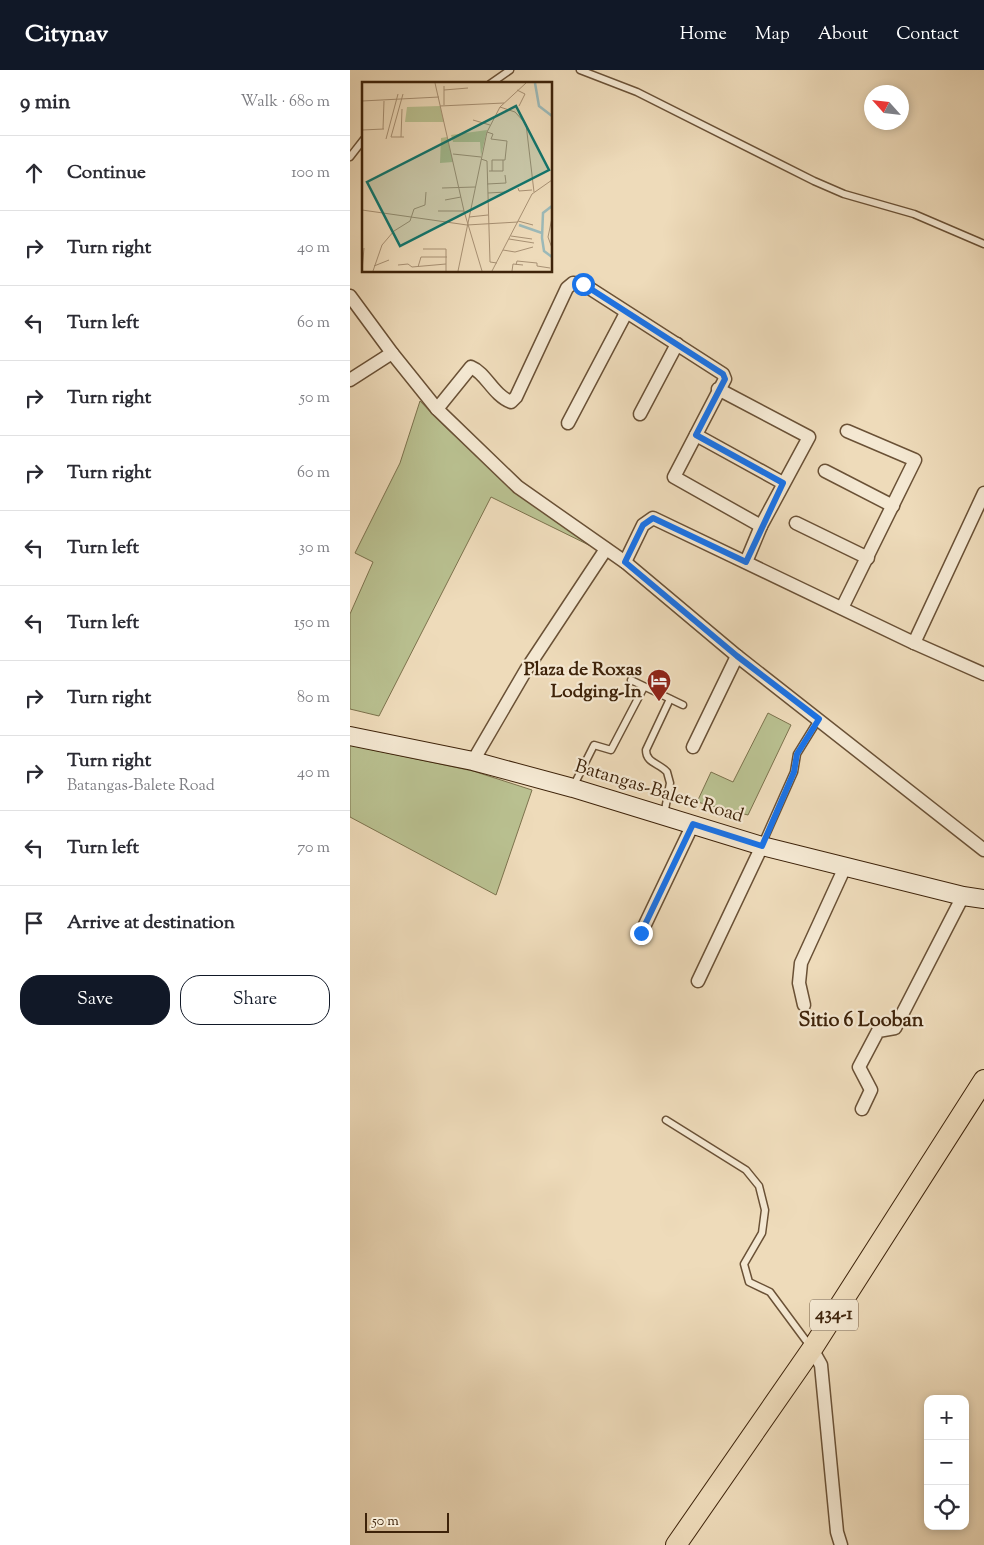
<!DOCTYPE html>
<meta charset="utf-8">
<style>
:root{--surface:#fff;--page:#f2f2f3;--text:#2b2b33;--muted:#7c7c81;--line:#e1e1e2;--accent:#111827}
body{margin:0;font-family:"Sorts Mill Goudy",serif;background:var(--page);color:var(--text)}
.controls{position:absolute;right:15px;bottom:15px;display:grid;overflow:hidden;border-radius:10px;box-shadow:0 2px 8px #0003}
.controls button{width:45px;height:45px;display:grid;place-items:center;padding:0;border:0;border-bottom:1px solid var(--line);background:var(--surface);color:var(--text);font:25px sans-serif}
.compass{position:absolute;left:514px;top:15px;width:45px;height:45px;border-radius:50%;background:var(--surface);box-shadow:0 2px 8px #0003;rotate:297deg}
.scale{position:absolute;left:15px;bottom:12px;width:84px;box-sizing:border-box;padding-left:5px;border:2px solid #3e230a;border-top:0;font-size:14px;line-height:18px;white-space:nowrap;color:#3e230a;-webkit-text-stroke:4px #f4e8d2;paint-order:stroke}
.stop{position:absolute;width:15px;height:15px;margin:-11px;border:4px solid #1a73e8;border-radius:50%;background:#fff}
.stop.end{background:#1a73e8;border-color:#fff;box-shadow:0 1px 5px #0008}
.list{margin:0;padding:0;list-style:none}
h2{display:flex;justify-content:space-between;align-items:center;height:65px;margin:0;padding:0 20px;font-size:21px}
h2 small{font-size:16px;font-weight:400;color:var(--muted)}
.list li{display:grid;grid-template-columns:32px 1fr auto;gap:15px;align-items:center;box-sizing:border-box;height:75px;padding:0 20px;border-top:1px solid var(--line)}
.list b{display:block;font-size:19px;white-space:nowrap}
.list p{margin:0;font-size:16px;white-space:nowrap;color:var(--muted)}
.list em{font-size:16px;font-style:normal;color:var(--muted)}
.actions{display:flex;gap:10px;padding:15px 20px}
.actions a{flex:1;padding:11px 0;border:1px solid var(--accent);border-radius:20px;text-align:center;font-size:18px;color:var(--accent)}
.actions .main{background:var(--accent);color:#fff}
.icon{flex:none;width:28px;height:28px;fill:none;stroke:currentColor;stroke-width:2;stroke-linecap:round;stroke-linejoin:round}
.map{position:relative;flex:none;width:634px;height:1475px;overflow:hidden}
header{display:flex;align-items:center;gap:30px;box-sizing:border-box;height:70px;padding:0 25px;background:var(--accent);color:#fff}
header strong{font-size:24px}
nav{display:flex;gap:28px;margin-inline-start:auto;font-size:18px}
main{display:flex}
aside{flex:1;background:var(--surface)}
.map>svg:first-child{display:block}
</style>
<header>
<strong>Citynav</strong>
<nav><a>Home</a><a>Map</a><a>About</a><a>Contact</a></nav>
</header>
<main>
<aside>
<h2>9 min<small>Walk · 680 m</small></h2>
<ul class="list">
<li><svg class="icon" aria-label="ahead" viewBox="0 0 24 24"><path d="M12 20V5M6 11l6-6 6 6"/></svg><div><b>Continue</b></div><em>100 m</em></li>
<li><svg class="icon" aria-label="right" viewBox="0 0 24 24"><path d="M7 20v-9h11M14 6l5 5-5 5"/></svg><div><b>Turn right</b></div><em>40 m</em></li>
<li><svg class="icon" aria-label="left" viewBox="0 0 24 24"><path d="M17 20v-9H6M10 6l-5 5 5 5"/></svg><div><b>Turn left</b></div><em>60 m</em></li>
<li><svg class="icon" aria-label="right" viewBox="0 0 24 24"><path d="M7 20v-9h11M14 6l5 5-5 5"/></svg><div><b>Turn right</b></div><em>50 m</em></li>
<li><svg class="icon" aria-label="right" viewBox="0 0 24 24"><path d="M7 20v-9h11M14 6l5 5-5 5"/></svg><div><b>Turn right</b></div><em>60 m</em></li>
<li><svg class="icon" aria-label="left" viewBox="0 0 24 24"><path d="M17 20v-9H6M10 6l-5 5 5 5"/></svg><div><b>Turn left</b></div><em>30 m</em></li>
<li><svg class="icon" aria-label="left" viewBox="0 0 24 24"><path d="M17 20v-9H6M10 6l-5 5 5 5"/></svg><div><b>Turn left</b></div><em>150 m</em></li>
<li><svg class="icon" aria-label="right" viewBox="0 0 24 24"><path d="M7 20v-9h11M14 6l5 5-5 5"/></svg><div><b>Turn right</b></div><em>80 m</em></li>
<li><svg class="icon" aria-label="right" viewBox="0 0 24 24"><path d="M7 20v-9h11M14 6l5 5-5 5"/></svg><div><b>Turn right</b><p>Batangas-Balete Road</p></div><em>40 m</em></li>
<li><svg class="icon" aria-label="left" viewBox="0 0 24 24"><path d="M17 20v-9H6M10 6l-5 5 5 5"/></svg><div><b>Turn left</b></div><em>70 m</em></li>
<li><svg class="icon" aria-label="arrive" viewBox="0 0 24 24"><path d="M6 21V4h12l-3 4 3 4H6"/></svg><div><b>Arrive at destination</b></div></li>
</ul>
<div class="actions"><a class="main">Save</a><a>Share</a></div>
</aside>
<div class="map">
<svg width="634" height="1475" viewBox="0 0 634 1475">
<rect width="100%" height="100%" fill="#eedbba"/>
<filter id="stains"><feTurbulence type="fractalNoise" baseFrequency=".004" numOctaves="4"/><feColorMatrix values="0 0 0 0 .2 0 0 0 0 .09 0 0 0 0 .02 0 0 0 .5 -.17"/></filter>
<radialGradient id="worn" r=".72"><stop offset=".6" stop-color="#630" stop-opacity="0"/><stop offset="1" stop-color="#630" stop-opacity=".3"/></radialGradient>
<!-- green -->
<g fill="#b9c090" stroke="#7c724d">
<path d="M 70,331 C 125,390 184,433 249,480 L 141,427 L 29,646 L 0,639 L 0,544 L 23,492 L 5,483 L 50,393 Z"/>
<path d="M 418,643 L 441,655 L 398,745 L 347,732 L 361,702 L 383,712 Z"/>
<path d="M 0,675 L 123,701 L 182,720 L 146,825 L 0,747 Z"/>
</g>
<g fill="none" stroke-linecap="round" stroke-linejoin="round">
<defs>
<g id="service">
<path d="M 230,0 L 287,22 L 464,111 L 494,124 L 564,144 L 634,174"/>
<path d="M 140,14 L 160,0"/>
<path d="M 0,87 L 14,69"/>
<path d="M 281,610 L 333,635"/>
<path d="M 223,717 L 244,675 L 261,680 L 294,617"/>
<path d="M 314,745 L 320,713 L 317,702 C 309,693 296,693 296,680 L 320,629"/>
<path d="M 412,774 L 444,702 L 447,684 L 468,650"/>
<path d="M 316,1050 L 396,1100 L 409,1116 L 415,1140 L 412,1163 L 394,1194 L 399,1212 L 420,1222 L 460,1276"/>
</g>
<g id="minor">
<path d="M 0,226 L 42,283 L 87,339 L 168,417 L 275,492 L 387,586 L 634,780"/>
<path d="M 0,310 L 42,283"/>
<path d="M 368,319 L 459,367 L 411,456 L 396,492"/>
<path d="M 87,339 L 121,297 C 136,303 143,325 161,332 L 166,327 L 217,218 L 223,213 L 233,214 L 373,304 L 375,309 L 324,407 L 411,456"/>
<path d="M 290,344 L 327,274"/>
<path d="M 218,353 L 276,243"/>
<path d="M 346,365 L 433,413"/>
<path d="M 475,401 L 543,436"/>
<path d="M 446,453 L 518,488"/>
<path d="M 275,492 L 293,455 L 303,448 L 564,573 L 634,604"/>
<path d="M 492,538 L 565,390 L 497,361"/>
<path d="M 564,573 L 634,423"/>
<path d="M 343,677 L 387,586"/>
<path d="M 123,691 L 176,600 L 256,479"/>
<path d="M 291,863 L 343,754"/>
<path d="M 348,911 L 412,776"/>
<path d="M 454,935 L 449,913 L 451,893 L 495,797"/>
<path d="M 512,1039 L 521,1020 L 509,997 L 528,961 L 545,958 L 613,826"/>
<path d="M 462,1279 L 471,1295 L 487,1462 L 491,1475"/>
</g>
<path id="secondary" d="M 0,666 L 123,691 L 223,718 L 412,776 L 613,826 L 634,829"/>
<path id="primary" d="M 326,1475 L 462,1279 L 634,1010"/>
</defs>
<!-- service casing -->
<use href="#service" stroke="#6a5136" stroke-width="9"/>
<!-- minor casing -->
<use href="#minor" stroke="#6a5136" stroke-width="15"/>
<!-- secondary casing -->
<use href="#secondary" stroke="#3e230a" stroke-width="20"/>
<!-- primary casing -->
<use href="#primary" stroke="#3e230a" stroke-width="22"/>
<!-- service -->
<use href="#service" stroke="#f4e8d2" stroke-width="6"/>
<!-- minor -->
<use href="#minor" stroke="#f4e8d2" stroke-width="12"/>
<!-- secondary -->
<use href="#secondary" stroke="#f4e8d2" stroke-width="18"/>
<!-- primary -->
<use href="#primary" stroke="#eedbba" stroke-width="20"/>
</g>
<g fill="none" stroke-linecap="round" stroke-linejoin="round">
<!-- route -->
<path stroke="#1a73e8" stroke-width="6" d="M 233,214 L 373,304 L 375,309 L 346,365 L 433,413 L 396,492 L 303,448 L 293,455 L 275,492 L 387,586 L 469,649 L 447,684 L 444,702 L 412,776 L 343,754 L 291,863"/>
</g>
<!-- icons -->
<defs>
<symbol id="hotel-pin" viewBox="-11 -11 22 30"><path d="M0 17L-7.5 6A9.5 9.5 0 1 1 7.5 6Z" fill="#8f2418" stroke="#f4e8d2"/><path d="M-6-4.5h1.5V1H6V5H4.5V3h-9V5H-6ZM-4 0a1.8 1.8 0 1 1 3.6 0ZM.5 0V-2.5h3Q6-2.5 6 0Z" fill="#fff"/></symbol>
</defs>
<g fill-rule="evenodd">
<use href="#hotel-pin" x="295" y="597" width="28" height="38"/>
</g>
<g text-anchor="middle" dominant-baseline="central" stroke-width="4.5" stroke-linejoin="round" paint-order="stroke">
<!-- shield labels -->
<rect fill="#f4e8d2" stroke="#755e46" stroke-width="1" x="460" y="1229.5" width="48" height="31" rx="4"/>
<g font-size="18" font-weight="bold" fill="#3e230a">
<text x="484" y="1245">434-1</text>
</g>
<!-- poi labels -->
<g font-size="19" font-weight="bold" fill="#3e230a" stroke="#f4e8d2" text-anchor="end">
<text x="292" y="600">Plaza de Roxas<tspan x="292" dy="22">Lodging-In</tspan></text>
</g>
<!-- street labels -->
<g font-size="19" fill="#3e230a" stroke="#f4e8d2">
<text transform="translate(309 722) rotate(17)">Batangas-Balete Road</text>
</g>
<!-- neighbourhood labels -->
<g font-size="20" font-weight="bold" fill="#3e230a" stroke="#f4e8d2">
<text x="511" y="951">Sitio 6 Looban</text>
</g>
</g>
<!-- overview -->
<g transform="translate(12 12)">
<rect width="190" height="190" fill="#eedbba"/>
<path d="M 78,24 L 82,40 L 43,40 L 45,25 ZM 125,48 L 119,74 L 118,60 L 91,60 L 89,53 ZM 85,55 L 91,80 L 78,81 L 79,56 Z" fill="#b9c090"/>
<path fill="none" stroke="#9cb9b8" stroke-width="2.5" d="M 173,1 L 177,24 L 190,34M 190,124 L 181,131 L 180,156 L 182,169 L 190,175M 157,143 L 180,151"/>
<path fill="none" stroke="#a89174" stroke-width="1" d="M 73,1 L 102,129 L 120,189M 82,4 L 82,23M 82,8 L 106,6M 155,8 L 163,12 L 157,24M 41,12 L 29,55 L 42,55M 0,19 L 77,15M 78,24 L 142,21M 138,25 L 153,30 L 164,42 L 172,110M 111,38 L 128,43M 21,47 L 22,19M 0,48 L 22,47M 125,50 L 131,52 L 129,57 L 145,59 L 143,78 L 130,78 L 130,89M 39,55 L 40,27M 24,57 L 36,12M 91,72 L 119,75M 119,77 L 125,79 L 128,180 L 135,181M 127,89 L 141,89 L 141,78M 125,102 L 144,101 L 143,93M 80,106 L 113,105M 156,106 L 157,109 L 170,108M 126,111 L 144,110M 83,118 L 99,115M 0,128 L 105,143 L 156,140M 76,129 L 102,129M 107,135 L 126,133M 190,136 L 186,155 L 190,166M 156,139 L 171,143M 149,154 L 170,157M 147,157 L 172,161M 61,167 L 84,167 L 84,189M 141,168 L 153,170 L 171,165M 36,183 L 46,182 L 50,185 L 84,182M 154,183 L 155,179 L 175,181 L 175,184 L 188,186M 12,184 L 27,178M 56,185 L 59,175 L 85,175M 0,189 L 2,166M 11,189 L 20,163 L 32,149 L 48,139 L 52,127 L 63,123 L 64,110M 96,189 L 125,50 L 138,25 L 164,1M 130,189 L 170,112 L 190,98M 150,189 L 151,182 L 161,183"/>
<path fill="#0f766e" fill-opacity="0.15" stroke="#0f766e" stroke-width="2.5" d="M 154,24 L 187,88 L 38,164 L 5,100 Z"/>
<rect width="190" height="190" fill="none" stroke="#3e230a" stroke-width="2.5"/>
</g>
<rect width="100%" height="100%" filter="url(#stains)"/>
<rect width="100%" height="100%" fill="url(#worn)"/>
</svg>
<div class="controls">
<button>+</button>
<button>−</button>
<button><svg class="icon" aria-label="locate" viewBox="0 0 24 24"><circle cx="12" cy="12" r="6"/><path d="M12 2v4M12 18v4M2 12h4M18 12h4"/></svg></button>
</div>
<svg class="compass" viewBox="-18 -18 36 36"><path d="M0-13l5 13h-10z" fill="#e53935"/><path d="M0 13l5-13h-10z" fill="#7c7c81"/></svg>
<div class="scale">50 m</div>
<div class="stop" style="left:233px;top:214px"></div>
<div class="stop end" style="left:291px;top:863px"></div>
</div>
</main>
